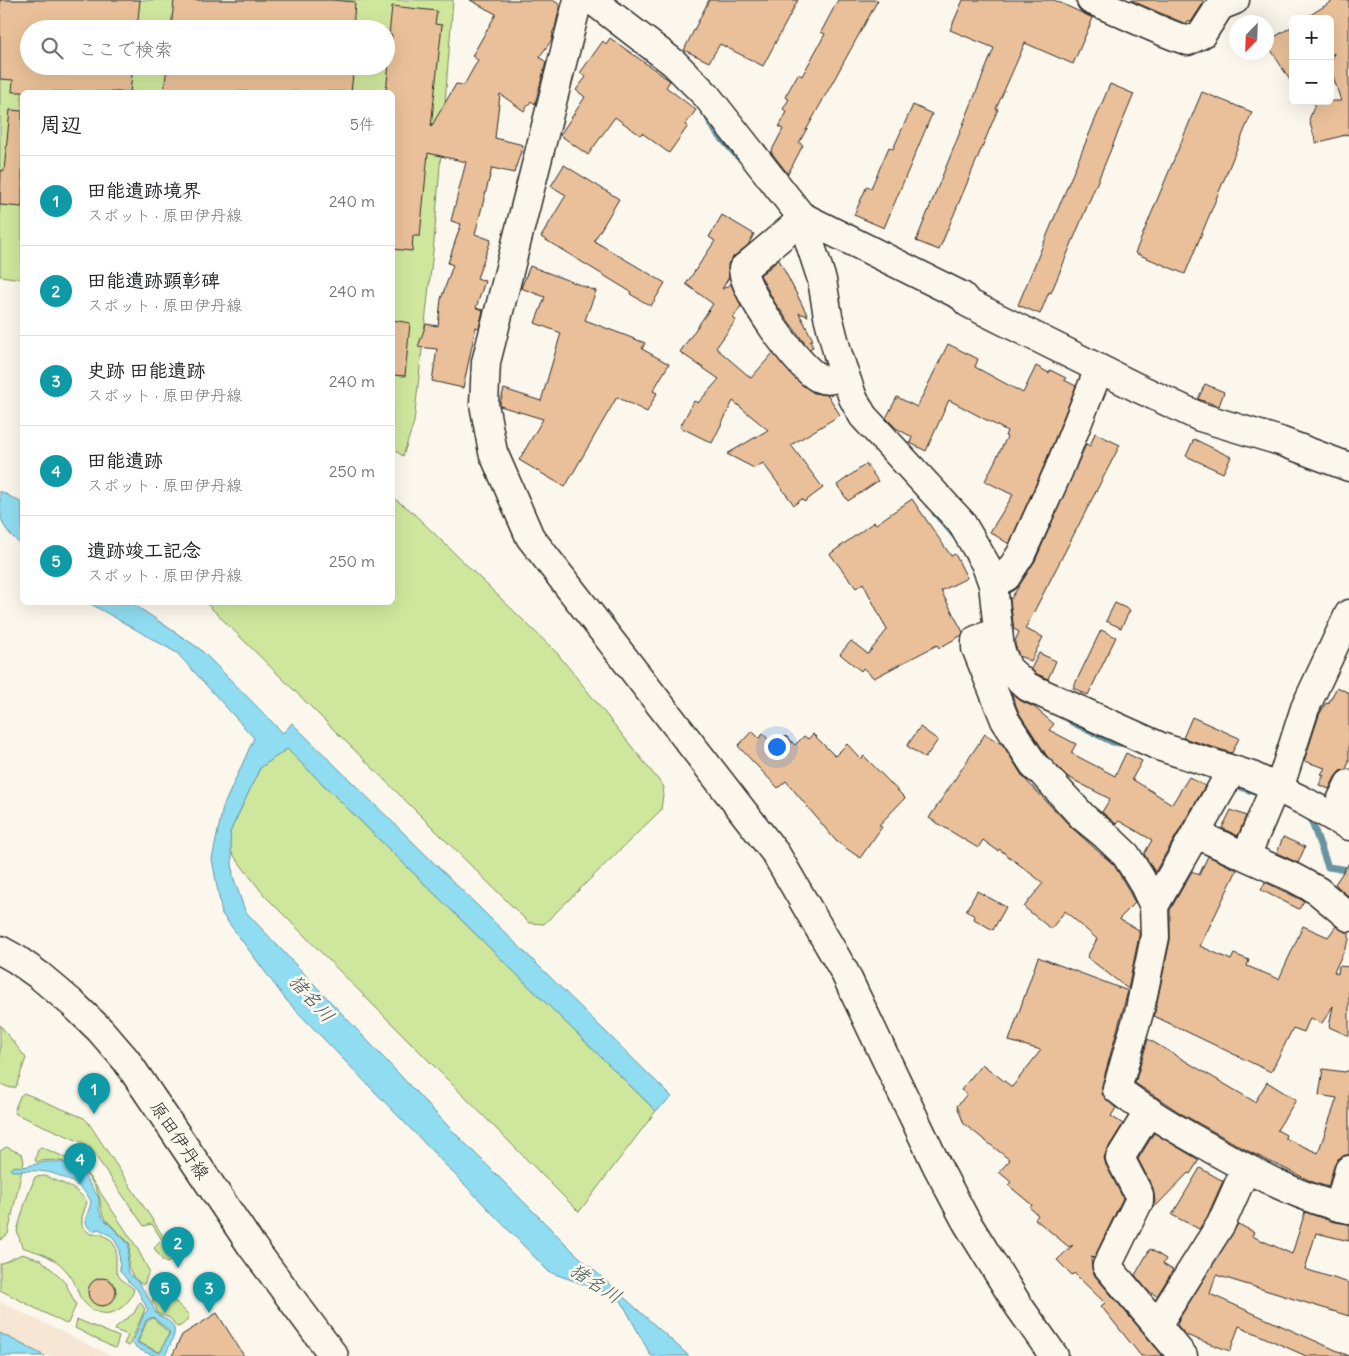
<!DOCTYPE html>
<html lang="ja">
<meta charset="utf-8">
<style>
:root{--surface:#fff;--page:#f2f2f2;--text:#202124;--muted:#757577;--line:#e0e0e0;--accent:#2b2b2b}
body{margin:0;font-family:Delius,"Klee One",sans-serif;background:var(--page);color:var(--text)}
.controls{position:absolute;right:15px;top:15px;display:grid;overflow:hidden;border-radius:8px;box-shadow:0 5px 20px #0002}
.controls button{width:45px;height:45px;display:grid;place-items:center;padding:0;border:0;border-bottom:1px solid var(--line);background:var(--surface);color:var(--text);font:25px sans-serif}
.compass{position:absolute;left:1229px;top:15px;width:45px;height:45px;border-radius:50%;background:var(--surface);box-shadow:0 5px 20px #0002;rotate:203deg}
.you{position:absolute;left:776px;top:746px;width:18px;height:18px;margin:-12px;border:4px solid #fff;border-radius:50%;background:#1a73e8;box-shadow:0 0 0 8px #1a73e833}
.badge{display:grid;place-items:center;width:32px;height:32px;border-radius:50%;background:var(--accent);color:#fff;font-size:16px;font-weight:700}
.pin{position:absolute;translate:-50% -41px;filter:drop-shadow(0 1px 2px #0008)}
.pin::after{content:'';position:absolute;top:26px;width:18px;height:15px;background:inherit;clip-path:polygon(0 0,100% 0,50% 100%)}
.list{margin:0;padding:0;list-style:none}
h2{display:flex;justify-content:space-between;align-items:center;height:65px;margin:0;padding:0 20px;font-size:21px}
h2 small{font-size:16px;font-weight:400;color:var(--muted)}
.list li{display:grid;grid-template-columns:32px 1fr auto;gap:15px;align-items:center;box-sizing:border-box;height:90px;padding:0 20px;border-top:1px solid var(--line)}
.list b{display:block;font-size:19px;white-space:nowrap}
.list p{margin:0;font-size:16px;white-space:nowrap;color:var(--muted)}
.list em{font-size:16px;font-style:normal;color:var(--muted)}
.icon{flex:none;width:28px;height:28px;fill:none;stroke:currentColor;stroke-width:2;stroke-linecap:round;stroke-linejoin:round}
.map{position:relative;flex:none;width:1349px;height:1356px;overflow:hidden}
.search{position:absolute;background:var(--surface);box-shadow:0 5px 20px #0002;left:20px;top:20px;width:375px;height:55px;display:flex;align-items:center;gap:12px;box-sizing:border-box;padding:0 18px;border-radius:28px;color:var(--muted);font-size:19px}
.panel{position:absolute;background:var(--surface);box-shadow:0 5px 20px #0002;left:20px;top:90px;width:375px;height:515px;border-radius:8px}
.map>svg:first-child{display:block}
</style>
<div class="map">
<svg width="1349" height="1356" viewBox="0 0 1349 1356">
<rect width="100%" height="100%" fill="#fbf7ec"/>
<filter id="ink" filterUnits="userSpaceOnUse"><feTurbulence type="fractalNoise" baseFrequency=".02" numOctaves="2"/><feDisplacementMap in="SourceGraphic" scale="10" xChannelSelector="R" yChannelSelector="G"/><feConvolveMatrix kernelMatrix="1 2 1 2 8 2 1 2 1" color-interpolation-filters="sRGB"/></filter>
<g filter="url(#ink)">
<!-- built -->
<path fill="#f6e6d3" d="M 0,1302 L 112,1356 L 0,1356 Z"/>
<!-- green -->
<g fill="#cee79c" stroke="#7c8964" fill-rule="evenodd">
<path d="M 0,0 L 453,0 L 434,242 L 414,422 L 403,456 L 392,448 L 392,92 L 22,92 L 22,279 L 0,276 ZM 29,29 L 386,29 L 386,66 L 29,66 Z"/>
<path d="M 393,498 L 409,509 L 557,653 L 664,787 L 661,810 L 544,924 L 529,923 L 206,603 L 392,602 Z"/>
<path d="M 287,749 L 656,1111 L 579,1212 L 264,895 L 231,852 L 230,832 L 260,768 Z"/>
<path d="M 0,1025 L 26,1058 L 16,1087 L 11,1088 L 0,1084 Z"/>
<path d="M 24,1093 L 84,1118 L 88,1122 L 175,1254 L 175,1258 L 167,1263 L 163,1261 L 154,1248 L 162,1240 L 152,1224 L 144,1226 L 88,1145 L 16,1114 L 14,1111 L 20,1096 Z"/>
<path d="M 6,1147 L 22,1154 L 24,1161 L 8,1234 L 0,1240 L 0,1151 Z"/>
<path d="M 41,1147 L 76,1162 L 92,1180 L 136,1246 L 149,1271 L 144,1284 L 142,1284 L 134,1278 L 128,1266 L 130,1244 C 124,1238 106,1221 103,1215 C 100,1210 101,1202 99,1196 C 89,1169 65,1155 37,1162 L 35,1161 L 38,1149 Z"/>
<path d="M 45,1176 C 61,1183 77,1187 87,1202 L 82,1217 L 82,1226 L 90,1234 L 101,1234 L 111,1240 L 116,1248 L 116,1272 L 121,1279 L 134,1289 C 132,1298 126,1305 118,1310 C 102,1319 87,1309 79,1295 C 78,1291 77,1287 75,1284 C 72,1277 66,1270 61,1265 C 49,1255 37,1252 22,1247 L 17,1231 L 25,1203 L 35,1177 Z"/>
<path d="M 22,1254 L 41,1260 L 56,1273 L 66,1284 L 76,1305 L 68,1323 L 66,1324 L 0,1290 L 0,1264 Z"/>
<path d="M 158,1295 L 176,1302 L 189,1315 C 187,1321 183,1326 177,1327 L 170,1318 L 157,1313 L 156,1307 L 152,1301 L 153,1298 Z"/>
<path d="M 140,1302 L 145,1309 L 129,1346 L 124,1344 L 128,1335 L 115,1330 L 117,1326 L 134,1313 Z"/>
<path d="M 153,1318 L 169,1333 L 161,1351 L 159,1352 L 138,1342 L 147,1321 Z"/>
<path d="M 77,1320 L 79,1320 L 119,1337 L 116,1347 L 114,1348 L 75,1328 Z"/>
</g>
<!-- water -->
<g fill="#90dcf0" stroke="#6895a1" fill-rule="evenodd">
<path d="M 0,491 L 22,503 L 22,546 C 0,525 0,523 0,491 Z"/>
<path d="M 89,603 L 132,603 L 200,649 L 283,733 L 292,723 L 672,1097 L 656,1111 L 287,749 L 260,768 L 230,832 L 233,876 L 245,911 L 449,1127 L 575,1253 L 689,1356 L 651,1356 L 619,1297 L 549,1272 L 286,1000 L 222,914 L 212,859 L 223,807 L 254,738 L 177,653 Z"/>
<path d="M 46,1162 L 61,1162 L 76,1169 L 83,1174 L 99,1198 L 99,1210 L 102,1217 L 129,1244 C 130,1252 126,1260 127,1268 C 129,1277 137,1279 141,1286 C 147,1295 153,1305 156,1314 C 183,1326 175,1333 165,1356 C 155,1356 138,1352 132,1343 L 144,1314 L 148,1310 L 137,1289 L 128,1281 L 120,1271 L 119,1248 L 113,1237 L 99,1229 L 92,1231 C 80,1221 89,1214 91,1202 C 86,1187 62,1175 47,1172 C 36,1170 24,1171 12,1171 L 10,1169 L 15,1166 L 23,1167 ZM 153,1317 L 170,1332 L 160,1353 L 137,1343 L 146,1320 Z"/>
<path d="M 0,1333 L 45,1356 L 0,1356 Z"/>
</g>
<g fill="none" stroke-linecap="round" stroke-linejoin="round">
<!-- stream -->
<g stroke="#6895a1" stroke-width="7">
<path d="M 708,118 L 716,132 L 738,157"/>
<path d="M 935,513 L 956,537"/>
<path d="M 1072,722 L 1113,742 L 1127,744"/>
<path d="M 1230,783 L 1260,794"/>
<path d="M 1309,814 L 1328,867 L 1349,870"/>
</g>
</g>
<!-- building -->
<g fill="#e9c099" stroke="#2b2b2b">
<path d="M 0,0 L 140,0 L 137,29 L 29,29 L 29,66 L 133,66 L 130,92 L 12,92 L 13,80 L 0,79 Z"/>
<path d="M 174,0 L 332,0 L 355,2 L 353,29 L 171,29 Z"/>
<path d="M 470,0 L 553,0 L 560,5 L 555,28 L 552,33 L 553,34 L 552,40 L 539,57 L 546,62 L 535,104 L 531,101 L 524,111 L 500,94 L 495,138 L 523,145 L 514,173 L 492,168 L 475,234 L 491,240 L 477,278 L 485,281 L 476,308 L 483,310 L 479,328 L 476,327 L 463,388 L 432,381 L 437,349 L 418,347 L 426,324 L 438,326 L 441,299 L 453,265 L 448,263 L 461,224 L 451,221 L 466,162 L 428,153 L 420,236 L 413,236 L 412,251 L 392,249 L 392,92 L 386,92 L 392,35 L 389,35 L 392,6 L 437,11 L 435,24 L 442,25 L 431,127 L 456,84 L 464,85 L 478,60 L 472,56 L 496,14 Z"/>
<path d="M 709,0 L 798,0 L 763,66 L 720,44 L 709,62 L 684,50 Z"/>
<path d="M 838,0 L 878,0 L 799,143 L 803,145 L 788,174 L 771,152 L 783,129 L 779,127 L 787,112 L 783,109 L 789,99 L 785,97 L 798,74 L 802,76 L 825,34 L 821,32 Z"/>
<path d="M 963,0 L 1054,0 L 1093,18 L 1073,64 L 1025,43 L 996,109 L 998,109 L 939,250 L 916,241 L 994,48 L 950,30 Z"/>
<path d="M 1130,0 L 1203,0 L 1202,5 L 1191,22 L 1187,21 L 1186,24 Z"/>
<path d="M 1334,0 L 1349,0 L 1349,134 L 1316,143 L 1309,120 L 1316,101 L 1341,101 L 1330,67 L 1334,53 L 1330,56 L 1330,19 L 1304,19 Z"/>
<path d="M 1293,26 L 1293,85 L 1266,42 Z"/>
<path d="M 610,38 L 669,80 L 670,81 L 666,87 L 696,110 L 685,125 L 688,126 L 669,153 L 642,133 L 640,135 L 615,117 L 588,155 L 560,135 L 585,97 L 576,90 L 586,77 L 580,73 L 603,41 L 606,44 Z"/>
<path d="M 167,66 L 354,66 L 351,92 L 164,92 Z"/>
<path d="M 1110,84 L 1134,94 L 1051,293 L 1049,292 L 1040,314 L 1018,305 Z"/>
<path d="M 1202,92 L 1252,112 L 1185,274 L 1135,253 Z"/>
<path d="M 913,105 L 932,114 L 884,228 L 854,215 L 867,186 L 871,188 L 889,147 L 893,149 Z"/>
<path d="M 10,110 L 22,111 L 22,207 L 0,205 L 1,170 L 4,171 Z"/>
<path d="M 564,165 L 619,199 L 594,241 L 665,283 L 651,306 L 630,294 L 631,292 L 541,237 L 566,195 L 551,186 Z"/>
<path d="M 722,215 L 754,234 L 748,245 L 733,257 L 728,264 L 729,277 L 722,289 L 731,284 L 741,306 L 733,318 L 736,320 L 716,348 L 751,378 L 773,353 L 801,384 L 814,393 L 828,395 L 840,415 L 791,445 L 823,488 L 804,502 L 802,499 L 794,505 L 763,463 L 754,468 L 727,454 L 768,430 L 733,401 L 712,443 L 680,427 L 694,401 L 698,403 L 719,379 L 680,352 L 713,304 L 686,284 L 715,241 L 709,237 Z"/>
<path d="M 779,260 L 808,316 L 799,313 L 813,340 L 810,341 L 813,347 L 809,349 L 775,303 L 760,275 Z"/>
<path d="M 530,266 L 596,291 L 585,320 L 645,343 L 642,349 L 669,364 L 653,391 L 657,393 L 647,412 L 617,397 L 565,487 L 519,460 L 543,419 L 500,406 L 500,403 L 504,389 L 541,401 L 561,333 L 535,323 L 545,297 L 521,288 Z"/>
<path d="M 392,320 L 410,323 L 405,376 L 392,375 Z"/>
<path d="M 948,344 L 978,359 L 975,367 L 1023,393 L 1036,366 L 1049,373 L 1050,370 L 1066,378 L 1064,380 L 1076,386 L 1044,466 L 1009,544 L 990,532 L 1013,495 L 985,481 L 1007,437 L 1005,436 L 1007,431 L 949,400 L 926,451 L 910,443 L 912,437 L 896,428 L 886,418 L 897,397 L 917,407 Z"/>
<path d="M 1205,384 L 1224,392 L 1219,406 L 1198,399 Z"/>
<path d="M 1095,433 L 1120,445 L 1025,629 L 1043,637 L 1031,661 L 1019,656 L 1015,645 L 1015,641 L 1019,632 L 1014,629 L 1010,600 L 1035,561 L 1086,444 L 1090,446 Z"/>
<path d="M 1194,439 L 1231,457 L 1223,473 L 1186,456 Z"/>
<path d="M 866,464 L 878,481 L 848,501 L 837,485 Z"/>
<path d="M 912,499 L 951,556 L 955,554 L 967,578 L 941,591 L 963,632 L 962,635 L 939,648 L 937,645 L 874,678 L 863,668 L 861,671 L 840,654 L 851,641 L 868,654 L 887,630 L 863,583 L 856,588 L 830,554 L 874,522 L 876,524 Z"/>
<path d="M 1115,603 L 1130,610 L 1121,628 L 1106,621 Z"/>
<path d="M 1101,630 L 1116,637 L 1088,695 L 1073,688 Z"/>
<path d="M 1039,653 L 1056,661 L 1048,679 L 1037,674 L 1031,669 Z"/>
<path d="M 1337,687 L 1349,693 L 1349,762 L 1346,769 L 1340,771 L 1335,777 L 1329,789 L 1319,785 L 1324,775 L 1321,774 L 1325,768 L 1304,761 L 1319,715 L 1326,703 L 1328,704 Z"/>
<path d="M 1011,693 L 1021,701 L 1034,707 L 1054,724 L 1049,730 L 1076,744 L 1071,753 L 1115,776 L 1126,753 L 1142,761 L 1132,779 L 1172,804 L 1189,777 L 1205,786 L 1155,872 L 1144,854 L 1152,840 L 1119,821 L 1116,824 L 1102,812 L 1110,799 L 1068,777 L 1047,756 L 1019,713 Z"/>
<path d="M 1192,717 L 1239,738 L 1232,753 L 1183,738 Z"/>
<path d="M 920,727 L 938,740 L 925,758 L 907,746 Z"/>
<path d="M 752,731 L 759,738 L 763,734 L 775,746 L 786,736 L 795,745 L 804,736 L 808,739 L 813,734 L 835,756 L 847,744 L 861,759 L 864,756 L 905,798 L 879,825 L 882,827 L 860,858 L 836,841 L 786,781 L 778,788 L 738,746 Z"/>
<path d="M 985,734 L 1003,745 L 1023,777 L 1072,828 L 1114,865 L 1127,887 L 1135,903 L 1119,919 L 1139,930 L 1139,936 L 1128,989 L 1087,957 L 1097,939 L 1065,911 L 1051,929 L 1024,907 L 1043,883 L 999,849 L 998,851 L 983,840 L 978,848 L 929,818 Z"/>
<path d="M 1231,810 L 1246,816 L 1238,836 L 1222,828 Z"/>
<path d="M 1283,837 L 1305,847 L 1298,863 L 1277,853 Z"/>
<path d="M 1208,856 L 1237,870 L 1200,946 L 1231,960 L 1234,954 L 1249,960 L 1247,966 L 1279,979 L 1303,926 L 1328,937 L 1336,926 L 1346,932 L 1349,932 L 1349,940 L 1334,972 L 1338,974 L 1339,966 L 1349,967 L 1349,1036 L 1329,1027 L 1333,1006 L 1322,1023 L 1310,1018 L 1304,1032 L 1293,1028 L 1271,1072 L 1154,1016 L 1170,940 L 1170,910 L 1192,871 L 1199,875 Z"/>
<path d="M 1349,863 L 1349,897 L 1335,884 Z"/>
<path d="M 1265,882 L 1304,901 L 1299,909 L 1261,890 Z"/>
<path d="M 977,891 L 1006,907 L 993,930 L 974,919 L 975,916 L 966,911 Z"/>
<path d="M 1038,957 L 1128,991 L 1102,1085 L 1102,1094 L 1108,1101 L 1116,1108 L 1111,1116 L 1123,1124 L 1107,1150 L 1104,1158 L 1106,1165 L 1123,1198 L 1094,1258 L 1091,1256 L 1093,1258 L 1091,1260 L 1092,1267 L 1095,1276 L 1163,1356 L 1141,1356 L 1101,1306 L 1105,1303 L 1074,1273 L 1072,1275 L 1057,1260 L 1073,1245 L 1069,1247 L 1035,1219 L 1038,1215 L 1030,1208 L 1032,1205 L 1008,1185 L 1011,1182 L 999,1172 L 1010,1160 L 964,1124 L 957,1106 L 967,1094 L 961,1090 L 982,1064 L 1012,1087 L 1041,1050 L 1009,1041 Z"/>
<path d="M 1148,1039 L 1255,1102 L 1267,1082 L 1296,1100 L 1277,1130 L 1286,1135 L 1285,1138 L 1318,1153 L 1337,1098 L 1319,1095 L 1323,1069 L 1345,1072 L 1346,1071 L 1349,1071 L 1349,1155 L 1345,1155 L 1338,1159 L 1334,1166 L 1328,1187 L 1313,1182 L 1250,1152 L 1182,1114 L 1135,1083 Z"/>
<path d="M 1154,1133 L 1199,1160 L 1190,1174 L 1188,1173 L 1152,1210 L 1155,1201 L 1153,1188 L 1138,1159 Z"/>
<path d="M 1200,1168 L 1223,1181 L 1207,1217 L 1199,1229 L 1172,1215 Z"/>
<path d="M 1305,1212 L 1334,1222 L 1349,1224 L 1349,1241 L 1316,1233 L 1305,1269 L 1349,1283 L 1349,1316 L 1216,1275 L 1210,1294 L 1349,1356 L 1306,1356 L 1239,1326 L 1230,1351 L 1186,1335 L 1177,1325 L 1179,1319 L 1238,1224 L 1254,1232 L 1252,1236 L 1292,1254 Z"/>
<path d="M 1150,1249 L 1166,1259 L 1163,1264 L 1173,1270 L 1157,1296 L 1148,1291 L 1135,1275 Z"/>
<circle cx="102" cy="1292" r="14"/>
<path d="M 217,1313 L 244,1356 L 172,1356 L 182,1335 Z"/>
</g>
<g fill="none" stroke-linecap="round" stroke-linejoin="round">
<defs>
<g id="minor">
<path d="M 578,0 L 486,362 L 484,404 L 493,452 L 530,537 L 776,854 L 844,971 L 937,1166 L 966,1221 L 1018,1305 L 1054,1356"/>
<path d="M 592,0 L 674,63 L 706,95 L 801,216 L 822,280 L 828,316 L 838,355 L 853,398 L 863,416 L 961,522 L 985,563 L 993,584 L 1000,649 L 1008,669 L 1028,687 L 1161,747 L 1252,776 L 1302,800 L 1349,826"/>
<path d="M 1091,0 C 1124,13 1155,30 1188,41 L 1202,34 L 1220,6 L 1235,0"/>
<path d="M 801,216 L 962,296 L 968,303 L 1136,387 L 1200,417 L 1280,441 L 1349,467"/>
<path d="M 802,221 L 794,226 L 743,269 C 744,292 798,368 819,378 C 828,382 837,378 845,375"/>
<path d="M 993,584 L 1006,577 L 1021,554 L 1058,472 L 1099,369"/>
<path d="M 998,632 L 976,640 L 976,648 L 1005,720 L 1036,768 L 1040,770 L 1083,817 L 1105,835 L 1126,855 L 1141,879 L 1154,906 L 1155,937 L 1140,1009 L 1117,1089 C 1146,1112 1178,1130 1210,1148 C 1253,1172 1300,1199 1349,1209"/>
<path d="M 1279,789 L 1305,708 L 1349,614"/>
<path d="M 1333,817 L 1349,784"/>
<path d="M 1196,834 L 1294,878 L 1318,891 L 1349,917"/>
<path d="M 1246,856 L 1275,787"/>
<path d="M 1154,906 L 1232,770"/>
<path d="M 0,950 L 16,959 L 40,976 L 73,1004 L 100,1030 L 126,1060 L 251,1245 L 334,1356"/>
<path d="M 1149,1111 L 1120,1158 L 1139,1195 L 1139,1201 L 1107,1266 L 1183,1356"/>
<path d="M 1339,1207 L 1349,1170"/>
<path d="M 1157,1325 L 1221,1224 L 1246,1168"/>
</g>
</defs>
<!-- minor casing -->
<use href="#minor" stroke="#2b2b2b" stroke-width="31"/>
<!-- minor -->
<use href="#minor" stroke="#fbf7ec" stroke-width="28"/>
</g>
</g>
<g text-anchor="middle" dominant-baseline="central" stroke-width="5" stroke-linejoin="round" paint-order="stroke">
<!-- street labels -->
<g font-size="18" fill="#2b2b2b" stroke="#fbf7ec">
<text transform="translate(180 1140) rotate(56)">原田伊丹線</text>
</g>
<!-- water labels -->
<g font-size="19" font-style="italic" fill="#44575c" stroke="#fbf7ec">
<text transform="translate(312 998) rotate(48)">猪名川</text>
<text transform="translate(596 1283) rotate(33)">猪名川</text>
</g>
</g>
</svg>
<div class="controls">
<button>+</button>
<button>−</button>
</div>
<svg class="compass" viewBox="-18 -18 36 36"><path d="M0-13l5 13h-10z" fill="#e53935"/><path d="M0 13l5-13h-10z" fill="#757577"/></svg>
<div class="you"></div>
<div class="pin badge" style="left:94px;top:1114px;background:#0f9aa8">1</div>
<div class="pin badge" style="left:178px;top:1268px;background:#0f9aa8">2</div>
<div class="pin badge" style="left:209px;top:1313px;background:#0f9aa8">3</div>
<div class="pin badge" style="left:80px;top:1184px;background:#0f9aa8">4</div>
<div class="pin badge" style="left:165px;top:1313px;background:#0f9aa8">5</div>
<div class="search"><svg class="icon" aria-label="search" viewBox="0 0 24 24"><circle cx="10" cy="10" r="6"/><path d="M15 15l6 6"/></svg>ここで検索</div>
<section class="panel">
<h2>周辺<small>5件</small></h2>
<ul class="list">
<li><span class="badge" style="background:#0f9aa8">1</span><div><b>田能遺跡境界</b><p>スポット · 原田伊丹線</p></div><em>240 m</em></li>
<li><span class="badge" style="background:#0f9aa8">2</span><div><b>田能遺跡顕彰碑</b><p>スポット · 原田伊丹線</p></div><em>240 m</em></li>
<li><span class="badge" style="background:#0f9aa8">3</span><div><b>史跡 田能遺跡</b><p>スポット · 原田伊丹線</p></div><em>240 m</em></li>
<li><span class="badge" style="background:#0f9aa8">4</span><div><b>田能遺跡</b><p>スポット · 原田伊丹線</p></div><em>250 m</em></li>
<li><span class="badge" style="background:#0f9aa8">5</span><div><b>遺跡竣工記念</b><p>スポット · 原田伊丹線</p></div><em>250 m</em></li>
</ul>
</section>
</div>
